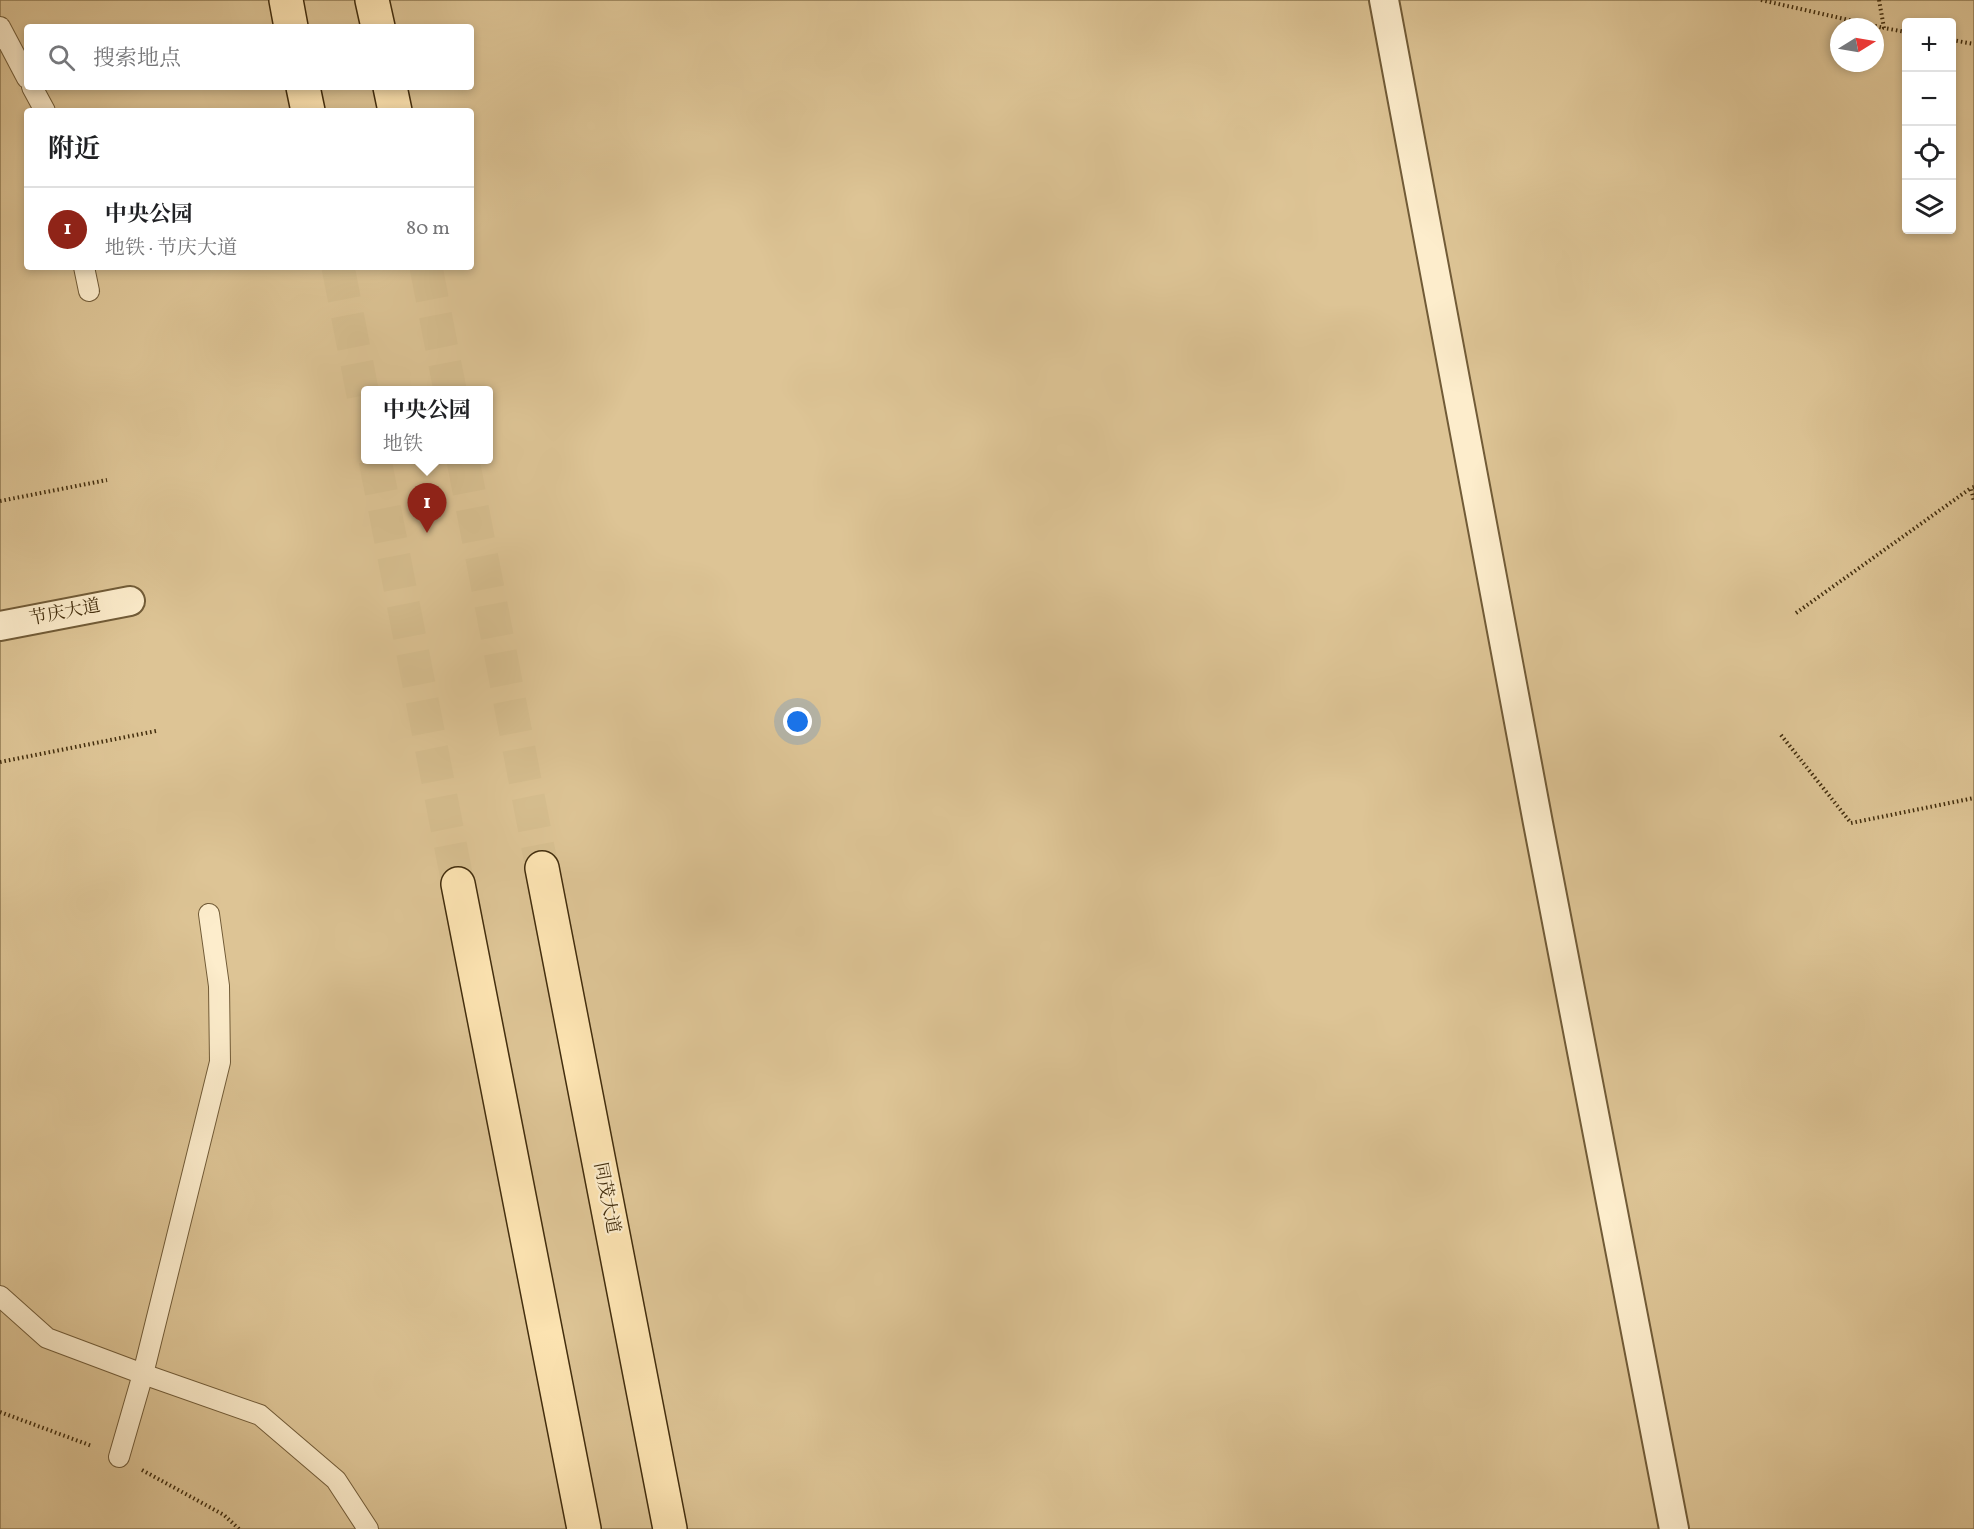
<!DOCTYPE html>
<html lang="zh">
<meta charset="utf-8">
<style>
:root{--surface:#fff;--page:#f2f2f2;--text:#202124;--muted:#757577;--line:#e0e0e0;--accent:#8f2418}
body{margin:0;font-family:Vollkorn,"Noto Serif SC",serif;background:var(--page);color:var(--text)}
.controls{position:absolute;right:18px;top:18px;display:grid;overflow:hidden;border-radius:6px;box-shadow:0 3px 9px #0003}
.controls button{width:54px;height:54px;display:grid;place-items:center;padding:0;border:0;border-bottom:2px solid var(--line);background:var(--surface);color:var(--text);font:30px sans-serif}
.compass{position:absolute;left:1830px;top:18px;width:54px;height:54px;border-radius:50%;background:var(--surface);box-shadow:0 3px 9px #0003;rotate:79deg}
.you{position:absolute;left:798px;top:722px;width:21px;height:21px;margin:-15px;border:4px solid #fff;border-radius:50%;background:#1a73e8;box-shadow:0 0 0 9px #1a73e833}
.badge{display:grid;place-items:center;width:39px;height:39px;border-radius:50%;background:var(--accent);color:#fff;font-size:20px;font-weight:700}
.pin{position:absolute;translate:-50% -50px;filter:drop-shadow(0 2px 3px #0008)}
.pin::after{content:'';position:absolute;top:32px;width:21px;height:18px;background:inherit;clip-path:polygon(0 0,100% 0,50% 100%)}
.popup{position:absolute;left:361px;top:386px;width:132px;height:78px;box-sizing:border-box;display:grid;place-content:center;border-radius:6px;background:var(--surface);filter:drop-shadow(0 2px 4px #0005);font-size:20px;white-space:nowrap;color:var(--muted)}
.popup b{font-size:22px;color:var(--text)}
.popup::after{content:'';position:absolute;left:50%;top:100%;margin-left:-12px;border:12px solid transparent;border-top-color:var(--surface)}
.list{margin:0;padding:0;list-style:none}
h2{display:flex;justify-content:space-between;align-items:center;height:78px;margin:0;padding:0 24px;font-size:26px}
h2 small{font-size:20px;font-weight:400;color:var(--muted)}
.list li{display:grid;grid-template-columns:39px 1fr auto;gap:18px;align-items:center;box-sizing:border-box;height:84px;padding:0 24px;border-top:2px solid var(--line)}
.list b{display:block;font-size:22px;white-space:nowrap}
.list p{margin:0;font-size:20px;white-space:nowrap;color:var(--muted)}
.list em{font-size:20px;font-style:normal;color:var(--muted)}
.icon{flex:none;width:33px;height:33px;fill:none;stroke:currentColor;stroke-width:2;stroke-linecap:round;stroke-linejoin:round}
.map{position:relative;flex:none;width:1974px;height:1529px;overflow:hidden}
.search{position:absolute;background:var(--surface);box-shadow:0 3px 9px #0003;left:24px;top:24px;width:450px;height:66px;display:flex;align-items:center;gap:15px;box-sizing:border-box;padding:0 21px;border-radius:6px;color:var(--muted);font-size:22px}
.panel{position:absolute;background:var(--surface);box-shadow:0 3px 9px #0003;left:24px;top:108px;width:450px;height:162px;border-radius:6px}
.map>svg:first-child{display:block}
</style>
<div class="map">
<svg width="1974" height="1529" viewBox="0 0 1974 1529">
<rect width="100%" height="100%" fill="#fce3b1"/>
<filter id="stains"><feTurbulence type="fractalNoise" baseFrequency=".00333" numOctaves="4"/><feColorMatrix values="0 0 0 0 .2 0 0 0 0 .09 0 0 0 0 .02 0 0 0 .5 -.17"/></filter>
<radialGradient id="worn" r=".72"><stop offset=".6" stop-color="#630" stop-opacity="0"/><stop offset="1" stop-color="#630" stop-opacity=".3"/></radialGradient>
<!-- green -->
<path fill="#ddc495" stroke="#907952" stroke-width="1.5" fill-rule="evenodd" d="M 0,0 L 1974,0 L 1974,1529 L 0,1529 ZM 1906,22 L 1952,22 L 1952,230 L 1906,230 ZM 27,27 L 471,27 L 471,87 L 27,87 ZM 1839,27 L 1875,27 L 1875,63 L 1839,63 ZM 27,111 L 471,111 L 471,267 L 27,267 ZM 366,390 L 488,390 L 488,460 L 366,460 Z"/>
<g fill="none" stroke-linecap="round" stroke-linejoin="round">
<!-- primary-tunnel -->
<g stroke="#d7bf90" stroke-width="33" stroke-dasharray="33 16" stroke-linecap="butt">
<path d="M 338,267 L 366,410"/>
<path d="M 426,267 L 450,390"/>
<path d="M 375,460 L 458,884"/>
<path d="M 463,460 L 542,868"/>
</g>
<defs>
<g id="service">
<path d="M 0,27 L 27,78"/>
<path d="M 32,87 L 45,111"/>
<path d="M 84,267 L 89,291"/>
<path d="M 0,1296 L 47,1338 L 143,1374 L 260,1415 L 336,1480 L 368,1529"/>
<path d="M 119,1457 L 143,1374 L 220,1062 L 219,986 L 209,914"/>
</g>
<g id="pedestrian">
<path d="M 1384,0 L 1538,823 L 1674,1529"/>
<path d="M 0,626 L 130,601"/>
</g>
<g id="primary">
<path d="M 286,0 L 291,27"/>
<path d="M 372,0 L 378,27"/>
<path d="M 303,87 L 308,111"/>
<path d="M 390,87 L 395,111"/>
<path d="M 542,868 L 670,1529"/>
<path d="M 458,884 L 584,1529"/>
</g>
</defs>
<!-- service casing -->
<use href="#service" stroke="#715b37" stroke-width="22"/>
<!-- pedestrian casing -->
<use href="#pedestrian" stroke="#715b37" stroke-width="32"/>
<!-- primary casing -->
<use href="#primary" stroke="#432e0e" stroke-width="36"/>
<!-- path -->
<g stroke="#432e0e" stroke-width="4" stroke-dasharray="1.5 3" stroke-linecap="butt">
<path d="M 1761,0 L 1884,28"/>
<path d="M 1879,0 L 1884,28 L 1906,32"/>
<path d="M 1952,40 L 1974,44"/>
<path d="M 1974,487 L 1971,488 L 1974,502"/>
<path d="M 0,501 L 107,480"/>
<path d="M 1796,613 L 1971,488"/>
<path d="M 1781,735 L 1851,823 L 1974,798"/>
<path d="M 0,762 L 156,731"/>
<path d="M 0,1412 L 92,1446"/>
<path d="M 142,1470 L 224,1515 L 239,1529"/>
</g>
<!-- service -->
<use href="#service" stroke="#fdedcc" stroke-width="20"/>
<!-- pedestrian -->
<use href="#pedestrian" stroke="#fdedcc" stroke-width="28"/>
<!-- primary -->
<use href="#primary" stroke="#fce3b1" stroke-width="33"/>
</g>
<g text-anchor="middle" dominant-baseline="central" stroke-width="4.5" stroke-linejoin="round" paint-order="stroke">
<!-- street labels -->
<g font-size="18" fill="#432e0e" stroke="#fdedcc">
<text transform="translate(65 613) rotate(-11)">节庆大道</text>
<text transform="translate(606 1198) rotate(79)">同茂大道</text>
</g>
</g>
<rect width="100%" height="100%" filter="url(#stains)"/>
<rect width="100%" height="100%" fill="url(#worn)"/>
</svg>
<div class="controls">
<button>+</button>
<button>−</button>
<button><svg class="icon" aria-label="locate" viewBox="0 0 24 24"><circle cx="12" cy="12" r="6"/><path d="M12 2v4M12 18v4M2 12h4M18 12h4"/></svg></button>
<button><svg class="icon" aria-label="layers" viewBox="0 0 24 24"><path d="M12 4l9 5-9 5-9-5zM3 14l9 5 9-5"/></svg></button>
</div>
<svg class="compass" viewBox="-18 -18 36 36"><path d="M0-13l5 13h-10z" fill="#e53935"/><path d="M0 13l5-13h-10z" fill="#757577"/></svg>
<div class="you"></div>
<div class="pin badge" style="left:427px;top:533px">1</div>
<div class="popup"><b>中央公园</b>地铁</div>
<div class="search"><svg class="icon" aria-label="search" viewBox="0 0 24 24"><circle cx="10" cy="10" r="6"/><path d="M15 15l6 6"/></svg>搜索地点</div>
<section class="panel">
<h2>附近<small></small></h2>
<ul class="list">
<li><span class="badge">1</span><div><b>中央公园</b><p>地铁 · 节庆大道</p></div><em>80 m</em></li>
</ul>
</section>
</div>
